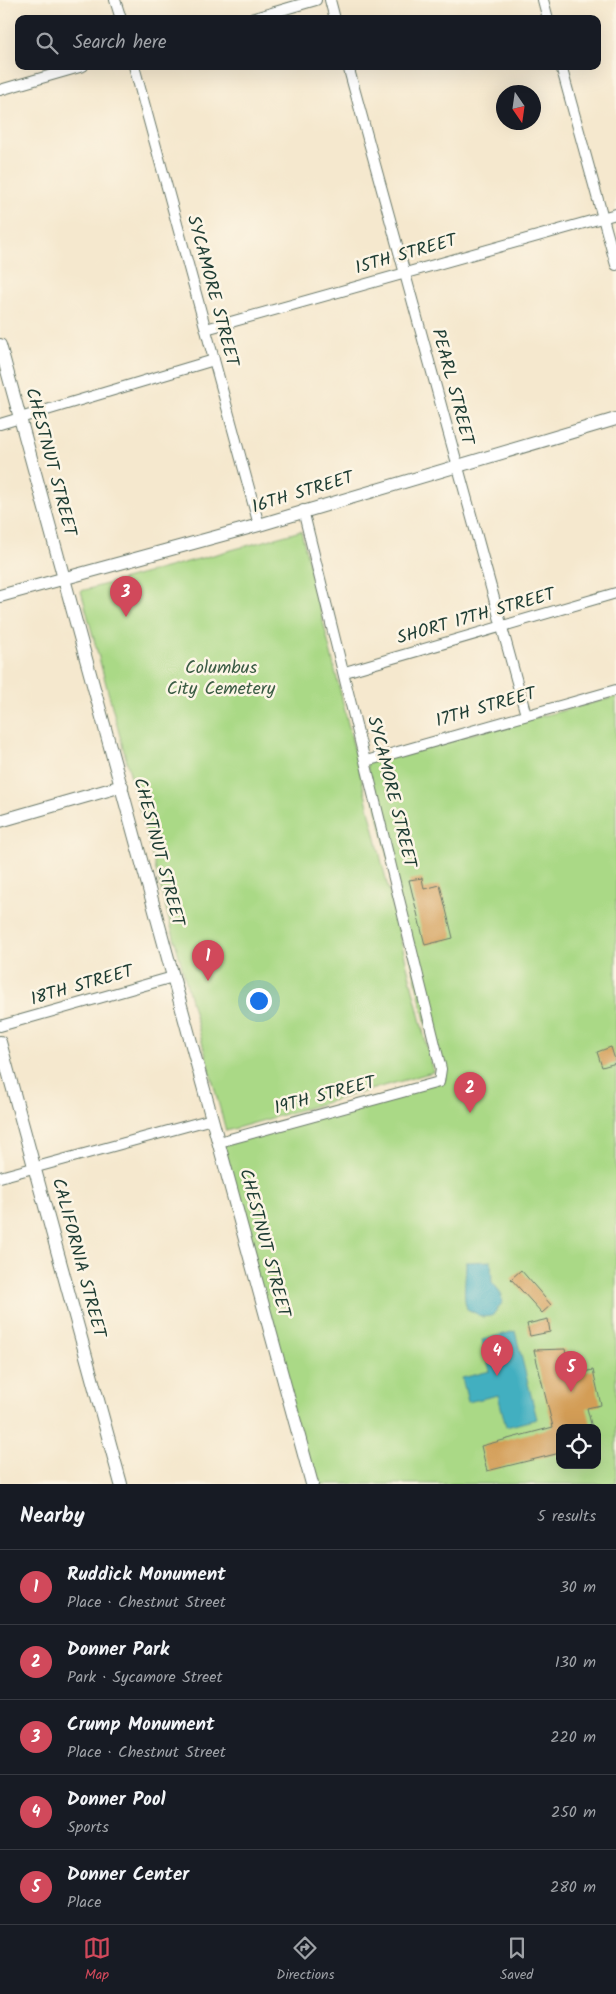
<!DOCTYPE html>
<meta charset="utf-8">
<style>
:root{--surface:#171b24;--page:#242831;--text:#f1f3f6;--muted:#9ea1a6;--line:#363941;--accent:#d1495b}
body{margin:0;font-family:Kalam,sans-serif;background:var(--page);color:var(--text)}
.controls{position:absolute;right:15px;bottom:15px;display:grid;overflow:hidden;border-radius:10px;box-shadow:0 5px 20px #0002}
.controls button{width:45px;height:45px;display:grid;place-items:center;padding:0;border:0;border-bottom:1px solid var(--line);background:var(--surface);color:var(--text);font:25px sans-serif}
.compass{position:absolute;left:496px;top:85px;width:45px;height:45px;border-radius:50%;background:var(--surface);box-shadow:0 5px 20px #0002;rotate:167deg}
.you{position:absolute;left:258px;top:1000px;width:18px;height:18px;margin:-12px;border:4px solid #fff;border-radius:50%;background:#1a73e8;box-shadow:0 0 0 8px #1a73e833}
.badge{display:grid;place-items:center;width:32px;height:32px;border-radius:50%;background:var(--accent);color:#fff;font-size:16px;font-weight:700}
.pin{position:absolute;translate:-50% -41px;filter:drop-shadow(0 1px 2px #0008)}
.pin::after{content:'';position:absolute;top:26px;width:18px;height:15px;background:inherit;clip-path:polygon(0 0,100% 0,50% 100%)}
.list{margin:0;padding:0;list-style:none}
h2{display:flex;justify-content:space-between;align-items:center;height:65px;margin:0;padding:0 20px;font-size:21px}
h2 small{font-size:16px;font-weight:400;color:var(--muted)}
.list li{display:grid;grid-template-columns:32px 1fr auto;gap:15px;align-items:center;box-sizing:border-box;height:75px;padding:0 20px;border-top:1px solid var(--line)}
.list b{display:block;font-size:19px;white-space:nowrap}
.list p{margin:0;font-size:16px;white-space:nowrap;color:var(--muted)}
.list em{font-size:16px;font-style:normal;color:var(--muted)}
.icon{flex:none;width:28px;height:28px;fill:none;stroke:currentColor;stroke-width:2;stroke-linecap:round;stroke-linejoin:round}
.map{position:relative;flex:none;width:616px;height:1484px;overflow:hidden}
.search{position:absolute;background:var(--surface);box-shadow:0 5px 20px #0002;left:15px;right:15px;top:15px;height:55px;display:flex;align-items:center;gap:12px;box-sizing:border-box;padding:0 18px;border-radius:10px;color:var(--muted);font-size:19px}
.sheet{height:440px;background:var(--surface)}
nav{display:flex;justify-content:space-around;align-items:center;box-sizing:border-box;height:70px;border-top:1px solid var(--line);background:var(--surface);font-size:14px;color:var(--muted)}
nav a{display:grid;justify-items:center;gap:2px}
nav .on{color:var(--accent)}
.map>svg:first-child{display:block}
</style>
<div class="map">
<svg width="616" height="1484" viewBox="0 0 616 1484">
<rect width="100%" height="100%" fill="#fcf5e5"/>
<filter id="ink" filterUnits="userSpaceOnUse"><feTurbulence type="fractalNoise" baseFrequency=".02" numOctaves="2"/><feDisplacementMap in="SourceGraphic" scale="10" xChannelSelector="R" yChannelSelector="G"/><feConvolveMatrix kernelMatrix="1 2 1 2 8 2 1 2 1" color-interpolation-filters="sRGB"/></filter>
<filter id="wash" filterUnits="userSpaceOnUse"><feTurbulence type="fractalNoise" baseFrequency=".0096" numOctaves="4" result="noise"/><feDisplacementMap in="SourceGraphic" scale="20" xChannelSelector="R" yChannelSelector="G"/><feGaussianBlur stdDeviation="1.12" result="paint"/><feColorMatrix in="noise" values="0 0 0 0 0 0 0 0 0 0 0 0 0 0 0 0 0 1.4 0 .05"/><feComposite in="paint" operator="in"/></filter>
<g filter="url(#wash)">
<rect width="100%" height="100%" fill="#f5e8ce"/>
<!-- green -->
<g fill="#aad986" stroke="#648b5d" fill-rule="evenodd">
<path d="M 301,531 L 433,1072 L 226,1131 L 81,591 Z"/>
<path d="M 616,697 L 616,1484 L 312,1484 L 219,1142 L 439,1082 L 366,761 ZM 560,1428 L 597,1428 L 597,1465 L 560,1465 Z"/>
</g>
<!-- water -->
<g fill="#42afc0" stroke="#30767a">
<path d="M 491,1261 L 492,1282 L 501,1293 L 502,1303 L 492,1316 L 483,1317 L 467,1309 C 462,1296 466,1277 466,1262 Z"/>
<path d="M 515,1331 L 537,1419 L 506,1427 L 498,1395 L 468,1402 L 462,1378 L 490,1371 L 482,1340 Z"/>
</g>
<g id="blocks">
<!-- building -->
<g fill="#d39d57">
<path d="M 422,878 L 424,889 L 440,885 L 453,938 L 425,945 L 409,880 Z"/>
<path d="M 611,1047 L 616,1063 L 602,1067 L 597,1052 Z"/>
<path d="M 521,1270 L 551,1305 L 542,1313 L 511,1279 Z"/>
<path d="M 548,1319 L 550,1332 L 530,1336 L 527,1324 Z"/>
<path d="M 565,1349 L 568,1364 L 572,1363 L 574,1374 L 593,1370 L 601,1405 L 587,1408 L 592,1428 L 560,1428 L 560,1453 L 487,1471 L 481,1446 L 553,1427 L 534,1350 Z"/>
</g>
</g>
</g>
<g filter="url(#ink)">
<use href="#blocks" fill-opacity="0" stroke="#6a796a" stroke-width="1"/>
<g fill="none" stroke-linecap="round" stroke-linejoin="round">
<defs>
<g id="minor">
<path d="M 115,0 L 121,19"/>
<path d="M 330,0 L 335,19"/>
<path d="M 543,0 L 548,19"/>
<path d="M 251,19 L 316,0"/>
<path d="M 134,66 L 259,525"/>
<path d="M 348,66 L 526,715"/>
<path d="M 561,66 L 616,265"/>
<path d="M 0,90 L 83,66"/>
<path d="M 206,329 L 616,214"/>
<path d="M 0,424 L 214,360"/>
<path d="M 345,672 L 616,593"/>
<path d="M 366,761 L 616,690"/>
<path d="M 0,1026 L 173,977"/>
<path d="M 219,1142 L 439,1082 L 441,1069 L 303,510"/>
<path d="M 0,1177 L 212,1119"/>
</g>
<g id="tertiary">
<path d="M 0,345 L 312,1484"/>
<path d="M 0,596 L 259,525 L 616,419"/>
<path d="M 0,821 L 122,786"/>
<path d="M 0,1042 L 121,1484"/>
</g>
</defs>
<!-- minor casing -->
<use href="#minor" stroke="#6a796a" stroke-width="12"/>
<!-- tertiary casing -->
<use href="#tertiary" stroke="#6a796a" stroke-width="14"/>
<!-- minor -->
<use href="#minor" stroke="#fff" stroke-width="10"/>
<!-- tertiary -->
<use href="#tertiary" stroke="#fff" stroke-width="12"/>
</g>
</g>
<g text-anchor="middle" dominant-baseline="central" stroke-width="5" stroke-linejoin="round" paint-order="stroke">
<!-- street labels -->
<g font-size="18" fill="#1f3d34" stroke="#fcf5e5">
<text transform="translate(406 255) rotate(-16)">15TH STREET</text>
<text transform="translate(212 291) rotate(75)">SYCAMORE STREET</text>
<text transform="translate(452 387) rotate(75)">PEARL STREET</text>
<text transform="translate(50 462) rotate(75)">CHESTNUT STREET</text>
<text transform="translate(303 493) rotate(-17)">16TH STREET</text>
<text transform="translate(476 617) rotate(-16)">SHORT 17TH STREET</text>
<text transform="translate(486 708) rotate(-16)">17TH STREET</text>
<text transform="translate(391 792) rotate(76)">SYCAMORE STREET</text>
<text transform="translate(158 852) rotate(75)">CHESTNUT STREET</text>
<text transform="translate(82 986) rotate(-16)">18TH STREET</text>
<text transform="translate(325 1096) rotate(-15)">19TH STREET</text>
<text transform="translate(264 1243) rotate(75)">CHESTNUT STREET</text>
<text transform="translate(78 1258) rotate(75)">CALIFORNIA STREET</text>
</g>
<!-- park labels -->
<g font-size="18" fill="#3b5c44" stroke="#fcf5e5">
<text x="221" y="668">Columbus<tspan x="221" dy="21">City Cemetery</tspan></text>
</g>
</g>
</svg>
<div class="controls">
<button><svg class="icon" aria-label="locate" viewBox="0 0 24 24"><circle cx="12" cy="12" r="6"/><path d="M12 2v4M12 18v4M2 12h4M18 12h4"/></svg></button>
</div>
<svg class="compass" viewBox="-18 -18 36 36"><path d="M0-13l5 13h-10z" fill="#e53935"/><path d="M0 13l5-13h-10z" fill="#9ea1a6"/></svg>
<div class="you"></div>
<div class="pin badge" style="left:208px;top:981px">1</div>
<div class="pin badge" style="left:470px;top:1113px">2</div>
<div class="pin badge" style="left:126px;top:617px">3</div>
<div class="pin badge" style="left:497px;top:1376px">4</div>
<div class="pin badge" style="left:571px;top:1392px">5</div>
<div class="search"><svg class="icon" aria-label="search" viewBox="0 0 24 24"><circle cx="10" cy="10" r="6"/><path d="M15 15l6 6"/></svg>Search here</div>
</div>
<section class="sheet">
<h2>Nearby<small>5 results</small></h2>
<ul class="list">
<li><span class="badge">1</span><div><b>Ruddick Monument</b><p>Place · Chestnut Street</p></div><em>30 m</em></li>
<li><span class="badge">2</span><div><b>Donner Park</b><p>Park · Sycamore Street</p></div><em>130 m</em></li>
<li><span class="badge">3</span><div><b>Crump Monument</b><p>Place · Chestnut Street</p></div><em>220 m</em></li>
<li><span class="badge">4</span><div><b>Donner Pool</b><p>Sports</p></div><em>250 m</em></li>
<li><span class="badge">5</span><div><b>Donner Center</b><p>Place</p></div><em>280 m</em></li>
</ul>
</section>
<nav>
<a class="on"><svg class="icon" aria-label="map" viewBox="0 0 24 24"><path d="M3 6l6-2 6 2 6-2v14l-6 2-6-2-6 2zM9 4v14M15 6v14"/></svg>Map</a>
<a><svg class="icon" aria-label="directions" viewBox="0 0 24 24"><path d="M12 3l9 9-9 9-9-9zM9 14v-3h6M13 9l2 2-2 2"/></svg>Directions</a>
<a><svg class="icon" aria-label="saved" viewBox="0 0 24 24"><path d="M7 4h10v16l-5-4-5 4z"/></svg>Saved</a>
</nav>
